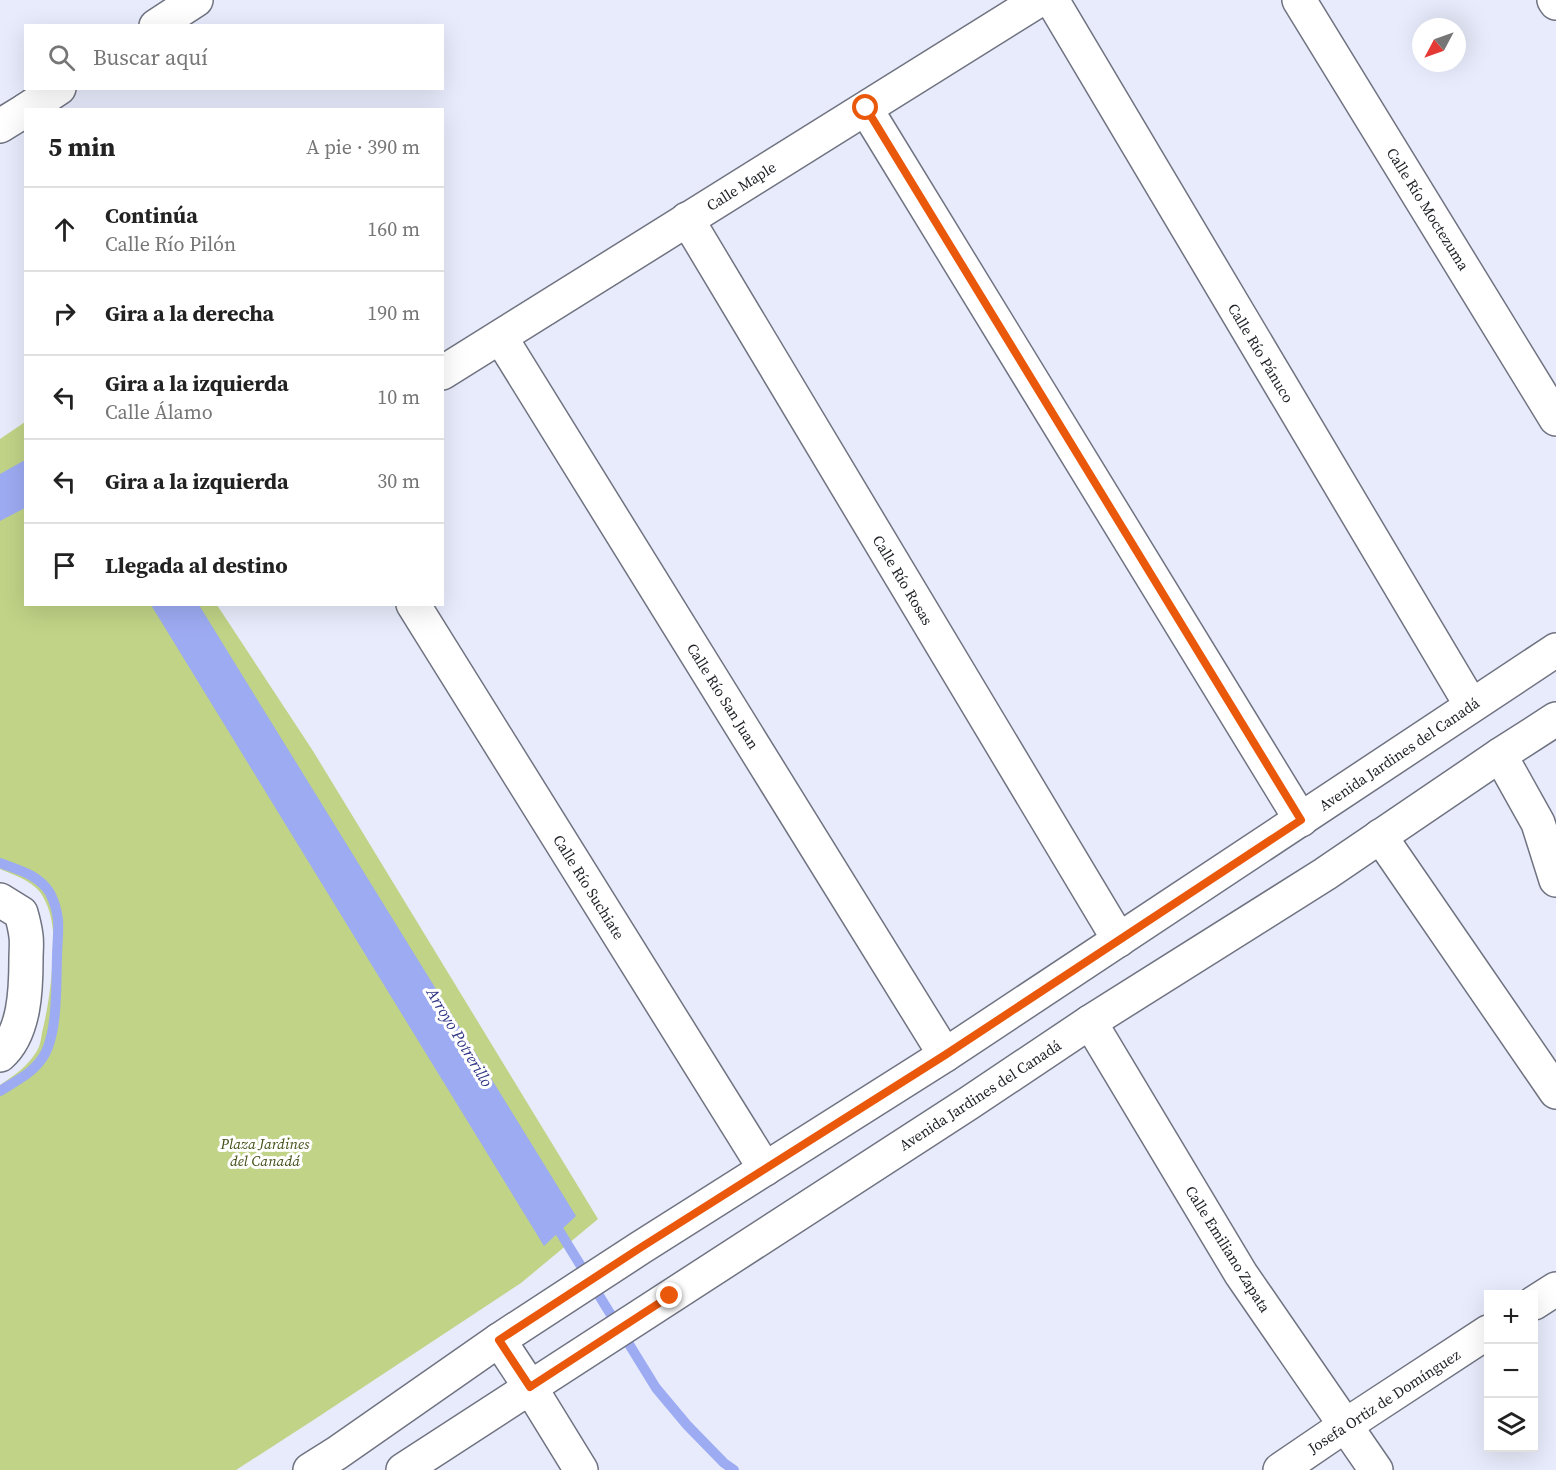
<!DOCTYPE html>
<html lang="es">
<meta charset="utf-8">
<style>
:root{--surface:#fff;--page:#f2f2f2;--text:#222;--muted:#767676;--line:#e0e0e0}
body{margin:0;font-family:"Source Serif 4",serif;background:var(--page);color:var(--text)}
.controls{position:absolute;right:18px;bottom:18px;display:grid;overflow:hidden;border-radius:0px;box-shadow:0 6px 24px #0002}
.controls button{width:54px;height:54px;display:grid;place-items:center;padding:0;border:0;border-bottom:2px solid var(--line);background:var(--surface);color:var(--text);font:30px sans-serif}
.compass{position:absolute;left:1412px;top:18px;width:54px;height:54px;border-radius:50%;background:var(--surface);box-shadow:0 6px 24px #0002;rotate:229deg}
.stop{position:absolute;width:18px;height:18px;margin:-14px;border:4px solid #ea580c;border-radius:50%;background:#fff}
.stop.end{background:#ea580c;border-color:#fff;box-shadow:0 2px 6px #0008}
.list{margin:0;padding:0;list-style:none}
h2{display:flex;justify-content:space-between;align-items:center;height:78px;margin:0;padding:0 24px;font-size:26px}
h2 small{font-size:20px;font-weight:400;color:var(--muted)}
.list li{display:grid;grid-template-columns:39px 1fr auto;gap:18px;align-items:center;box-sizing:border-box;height:84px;padding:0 24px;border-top:2px solid var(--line)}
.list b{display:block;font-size:22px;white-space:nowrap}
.list p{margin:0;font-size:20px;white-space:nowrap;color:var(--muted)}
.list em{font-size:20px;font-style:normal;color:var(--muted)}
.icon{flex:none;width:33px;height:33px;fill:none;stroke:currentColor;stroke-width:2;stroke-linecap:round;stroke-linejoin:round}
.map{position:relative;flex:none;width:1556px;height:1470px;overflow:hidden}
.search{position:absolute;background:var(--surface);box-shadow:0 6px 24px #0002;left:24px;top:24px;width:420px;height:66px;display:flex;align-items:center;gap:15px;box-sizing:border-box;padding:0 21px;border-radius:0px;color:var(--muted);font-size:22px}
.panel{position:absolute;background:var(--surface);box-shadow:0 6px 24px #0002;left:24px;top:108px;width:420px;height:498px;border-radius:0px}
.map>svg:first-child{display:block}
</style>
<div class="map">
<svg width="1556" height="1470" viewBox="0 0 1556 1470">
<rect width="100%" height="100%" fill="#e7ebfb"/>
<!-- green -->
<path fill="#c0d386" d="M 25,422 L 26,604 L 217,605 L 313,751 L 598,1219 L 521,1283 L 315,1419 L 236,1470 L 0,1470 L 0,1085 C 15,1075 28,1066 37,1051 C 40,1046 41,1039 42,1033 C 50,1000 54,965 53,931 C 52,918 48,903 40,892 C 30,880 14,875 0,869 L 0,439 Z"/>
<!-- water -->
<g fill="#9dabf2">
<path d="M 25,460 L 25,508 L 0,521 L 0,474 Z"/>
<path d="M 151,605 L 199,605 L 576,1216 L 544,1246 Z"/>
</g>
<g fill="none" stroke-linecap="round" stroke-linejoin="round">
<!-- stream -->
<g stroke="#9dabf2" stroke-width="10">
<path d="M 0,863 C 19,870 39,875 50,893 C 54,901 57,911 58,920 C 59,932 57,945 57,957 C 56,985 58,1034 43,1057 C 33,1073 16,1081 0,1091"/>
<path d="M 552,1219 L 656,1388 L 687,1425 L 724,1463 L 734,1470"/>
</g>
<defs>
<g id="minor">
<path d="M 1052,0 L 1471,705"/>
<path d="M 1299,0 L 1556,419"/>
<path d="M 1554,0 L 1556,3"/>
<path d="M 156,26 L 196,0"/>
<path d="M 866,109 L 1301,820"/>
<path d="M 26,110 L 59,88"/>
<path d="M 0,126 L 26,110"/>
<path d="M 687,219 L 1119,940"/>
<path d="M 501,338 L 945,1055"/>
<path d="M 442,373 L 1039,0"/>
<path d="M 413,604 L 765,1169"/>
<path d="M 1500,755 L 1538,823 L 1556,880"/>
<path d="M 1380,836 L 1556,1092"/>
<path d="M 0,900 L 21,913 C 23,920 25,928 26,936 C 27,943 26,951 26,959 C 26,989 25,1033 0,1055"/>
<path d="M 1090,1022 L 1241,1274 L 1376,1470"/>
<path d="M 1534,1303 L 1556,1289"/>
<path d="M 499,1340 L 530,1387 L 581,1470"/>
<path d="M 310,1470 L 337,1453 L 499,1340 L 640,1248 L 945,1055 L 1556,650"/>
<path d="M 403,1470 L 969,1103 L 1090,1022 L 1325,874 L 1500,755 L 1556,719"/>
<path d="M 1280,1470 L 1346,1425 L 1488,1332"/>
</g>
</defs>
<!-- minor casing -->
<use href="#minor" stroke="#707381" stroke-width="36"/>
<!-- minor -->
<use href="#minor" stroke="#fff" stroke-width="33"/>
</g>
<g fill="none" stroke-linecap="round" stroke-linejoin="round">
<!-- route -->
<path stroke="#ea580c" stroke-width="8" d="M 670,1296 L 530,1387 L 499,1340 L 640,1248 L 945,1055 L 1301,820 L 866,108"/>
</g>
<g text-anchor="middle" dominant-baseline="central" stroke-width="6" stroke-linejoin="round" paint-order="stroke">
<!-- street labels -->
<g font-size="15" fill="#222429" stroke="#fff">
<text transform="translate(741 186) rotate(-32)">Calle Maple</text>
<text transform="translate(1428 209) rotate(58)">Calle Río Moctezuma</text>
<text transform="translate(1261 353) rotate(59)">Calle Río Pánuco</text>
<text transform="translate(903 580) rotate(59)">Calle Río Rosas</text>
<text transform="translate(723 696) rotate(58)">Calle Río San Juan</text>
<text transform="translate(1399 754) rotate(-34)">Avenida Jardines del Canadá</text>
<text transform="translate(589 887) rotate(58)">Calle Río Suchiate</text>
<text transform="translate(980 1095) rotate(-33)">Avenida Jardines del Canadá</text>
<text transform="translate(1228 1249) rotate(58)">Calle Emiliano Zapata</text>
<text transform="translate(1384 1401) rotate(-33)">Josefa Ortiz de Domínguez</text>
</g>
<!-- park labels -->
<g font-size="15" font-style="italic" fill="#445018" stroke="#fff">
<text x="265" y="1143">Plaza Jardines<tspan x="265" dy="17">del Canadá</tspan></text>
</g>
<!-- water labels -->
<g font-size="16" font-style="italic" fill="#2e3384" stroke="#fff">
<text transform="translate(460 1037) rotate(59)">Arroyo Potrerillo</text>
</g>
</g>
</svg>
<div class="controls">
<button>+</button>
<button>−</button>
<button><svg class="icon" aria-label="layers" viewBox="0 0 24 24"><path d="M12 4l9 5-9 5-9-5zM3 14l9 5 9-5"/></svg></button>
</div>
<svg class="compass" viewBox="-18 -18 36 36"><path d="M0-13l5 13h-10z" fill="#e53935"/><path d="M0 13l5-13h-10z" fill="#767676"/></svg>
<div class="stop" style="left:866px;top:108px"></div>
<div class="stop end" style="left:670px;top:1296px"></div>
<div class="search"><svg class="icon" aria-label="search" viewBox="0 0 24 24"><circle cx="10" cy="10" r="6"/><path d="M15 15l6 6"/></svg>Buscar aquí</div>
<section class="panel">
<h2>5 min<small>A pie · 390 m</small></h2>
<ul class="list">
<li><svg class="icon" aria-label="ahead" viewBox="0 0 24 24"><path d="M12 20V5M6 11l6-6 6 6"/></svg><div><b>Continúa</b><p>Calle Río Pilón</p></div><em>160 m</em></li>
<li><svg class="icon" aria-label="right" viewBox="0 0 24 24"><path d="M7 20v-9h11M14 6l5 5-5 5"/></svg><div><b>Gira a la derecha</b></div><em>190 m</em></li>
<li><svg class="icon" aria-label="left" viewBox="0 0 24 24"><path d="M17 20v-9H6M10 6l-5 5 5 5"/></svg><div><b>Gira a la izquierda</b><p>Calle Álamo</p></div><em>10 m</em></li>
<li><svg class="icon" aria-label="left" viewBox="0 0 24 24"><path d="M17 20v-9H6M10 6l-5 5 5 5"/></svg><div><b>Gira a la izquierda</b></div><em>30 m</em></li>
<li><svg class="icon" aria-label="arrive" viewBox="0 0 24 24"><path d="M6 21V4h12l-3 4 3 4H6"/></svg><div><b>Llegada al destino</b></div></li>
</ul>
</section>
</div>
